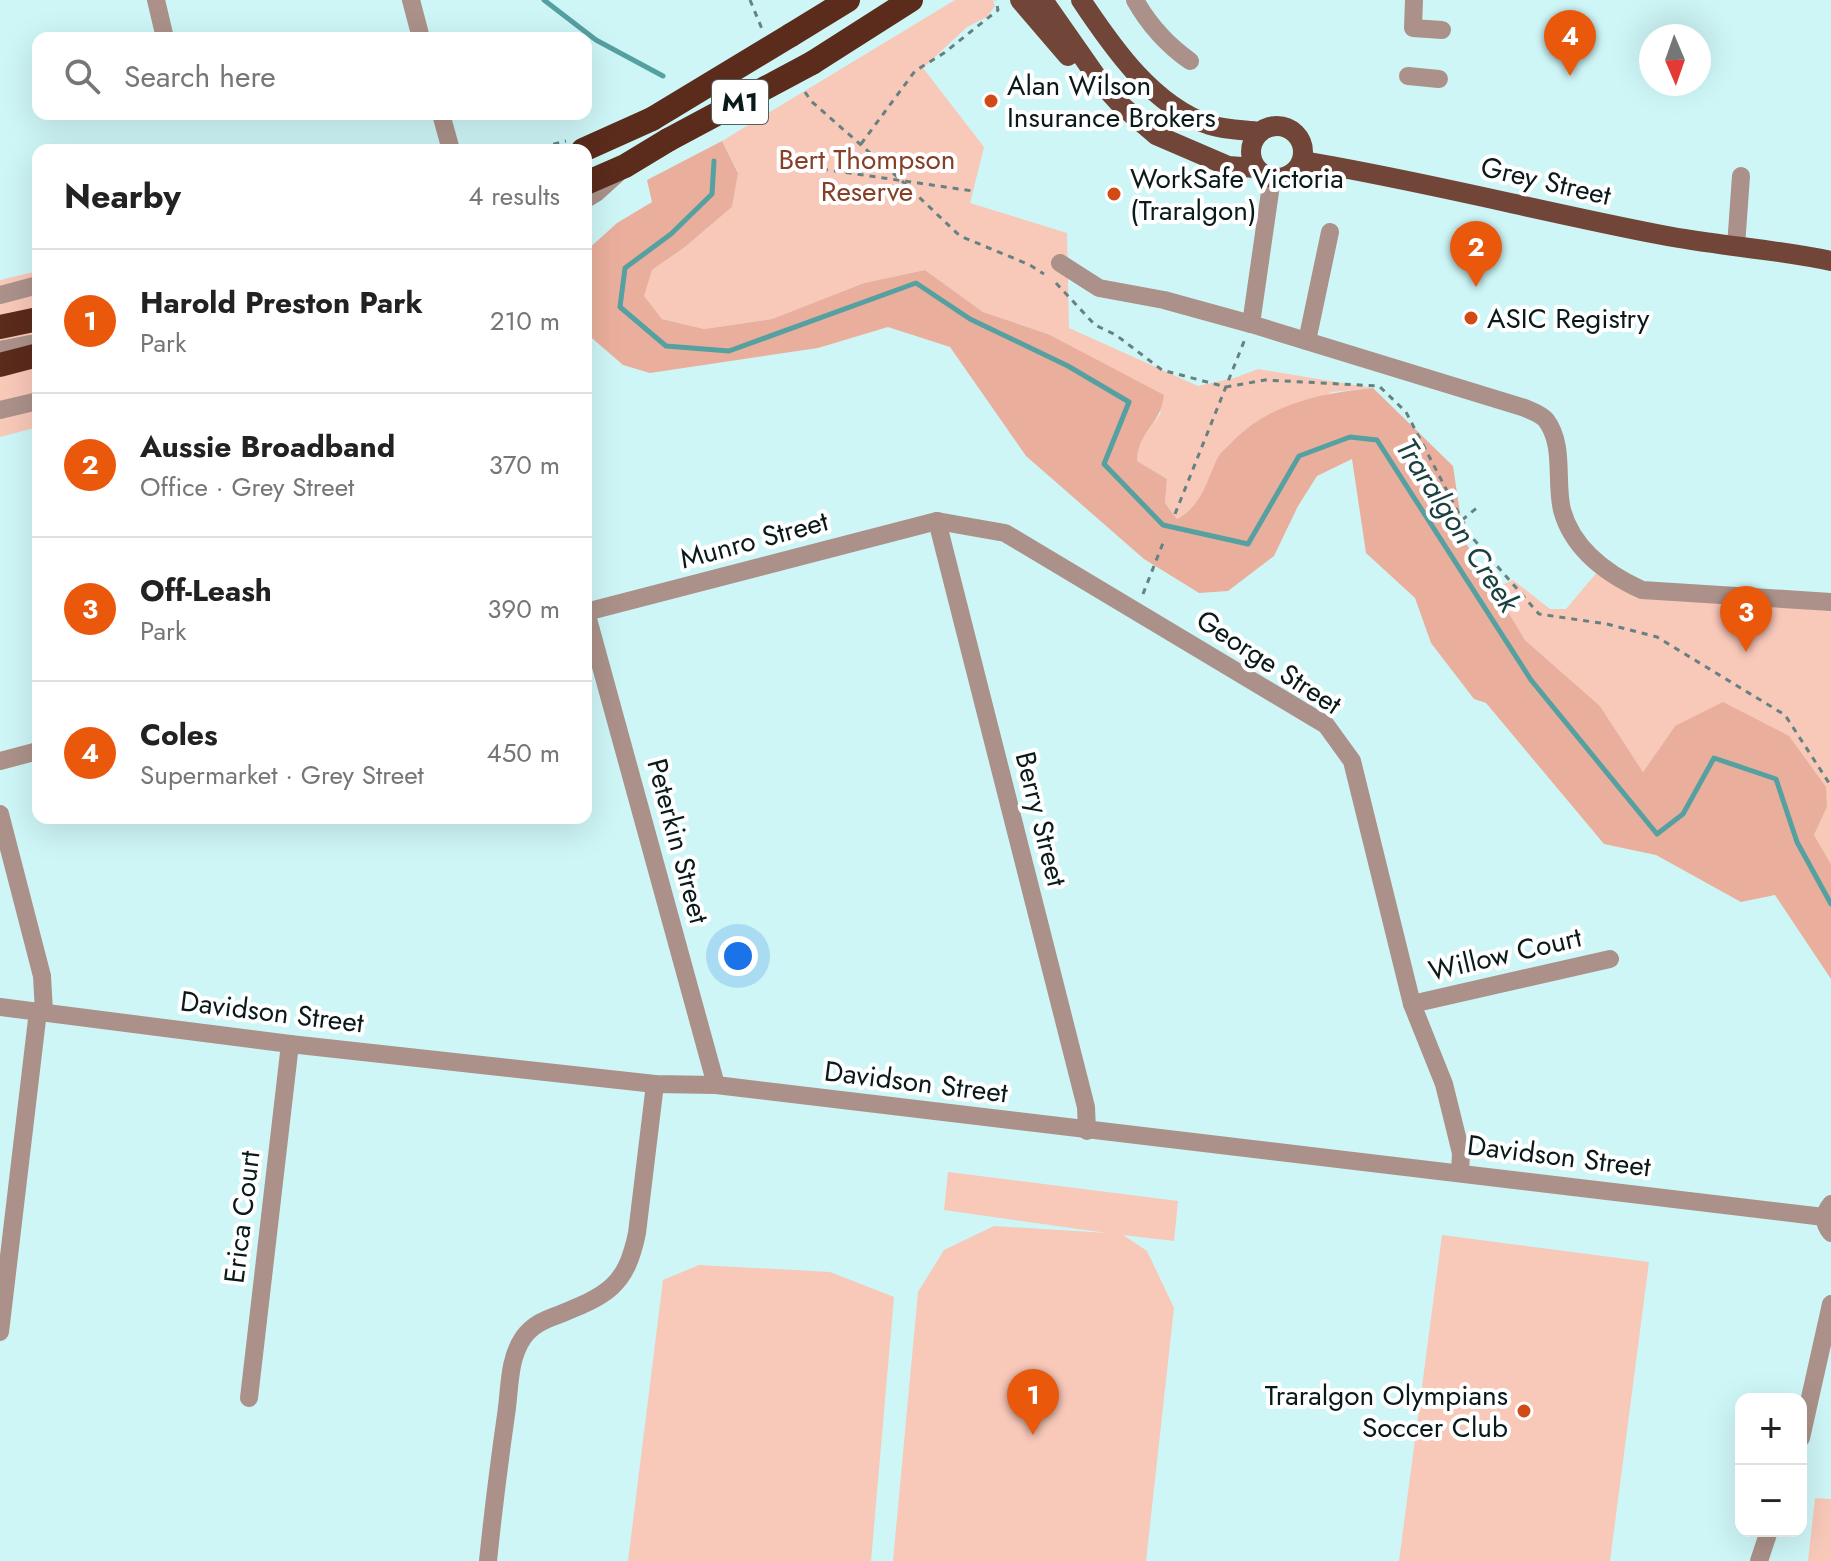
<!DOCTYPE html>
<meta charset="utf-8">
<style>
:root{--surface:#fff;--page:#f2f2f2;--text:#222;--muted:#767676;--line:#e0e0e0;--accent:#ea580c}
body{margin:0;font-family:Jost,sans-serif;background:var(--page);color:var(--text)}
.controls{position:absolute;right:24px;bottom:24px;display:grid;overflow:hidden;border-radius:16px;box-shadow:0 8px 32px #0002}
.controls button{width:72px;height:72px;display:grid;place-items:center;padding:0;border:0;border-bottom:2px solid var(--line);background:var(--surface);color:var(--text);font:40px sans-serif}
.compass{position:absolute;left:1639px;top:24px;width:72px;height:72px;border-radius:50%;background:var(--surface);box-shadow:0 8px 32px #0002;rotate:178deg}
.you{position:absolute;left:738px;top:956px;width:28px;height:28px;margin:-20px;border:6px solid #fff;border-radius:50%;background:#1a73e8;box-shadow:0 0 0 12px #1a73e833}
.badge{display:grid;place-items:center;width:52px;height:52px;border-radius:50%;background:var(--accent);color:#fff;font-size:26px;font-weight:700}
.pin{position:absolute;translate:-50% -66px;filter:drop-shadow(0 2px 4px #0008)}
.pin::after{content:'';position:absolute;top:42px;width:28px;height:24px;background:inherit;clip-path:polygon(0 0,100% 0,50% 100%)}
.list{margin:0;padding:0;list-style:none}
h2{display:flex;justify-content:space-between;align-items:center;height:104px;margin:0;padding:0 32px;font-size:34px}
h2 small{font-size:26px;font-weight:400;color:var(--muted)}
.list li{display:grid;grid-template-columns:52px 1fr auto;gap:24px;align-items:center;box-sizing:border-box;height:144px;padding:0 32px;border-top:2px solid var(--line)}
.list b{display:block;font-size:30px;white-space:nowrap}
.list p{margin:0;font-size:26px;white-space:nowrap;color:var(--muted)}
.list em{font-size:26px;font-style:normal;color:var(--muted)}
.icon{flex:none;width:44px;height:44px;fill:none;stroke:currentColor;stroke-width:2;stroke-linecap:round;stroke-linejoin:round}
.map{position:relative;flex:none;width:1831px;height:1561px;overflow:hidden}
.search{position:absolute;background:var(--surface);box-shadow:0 8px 32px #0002;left:32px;top:32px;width:560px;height:88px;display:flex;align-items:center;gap:20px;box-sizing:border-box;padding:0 28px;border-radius:16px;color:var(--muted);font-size:30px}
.panel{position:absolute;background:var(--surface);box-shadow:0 8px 32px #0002;left:32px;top:144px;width:560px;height:680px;border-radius:16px}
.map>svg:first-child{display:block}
</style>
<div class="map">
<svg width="1831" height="1561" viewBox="0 0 1831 1561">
<rect width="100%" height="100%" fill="#cef6f7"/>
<!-- green -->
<g fill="#f8c8b9">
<path d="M 955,0 L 993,0 L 995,6 L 987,17 L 967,27 L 923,68 L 984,147 L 970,203 L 1067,233 L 1069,328 L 1198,386 L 1234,378 L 1258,369 L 1373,388 L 1332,392 L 1218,457 C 1209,482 1202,505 1177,519 L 1165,503 L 1167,479 L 1137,461 L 1138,444 L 1161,413 L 1084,354 L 1048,334 L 983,312 L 925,270 L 864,283 L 772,319 L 704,329 L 662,319 L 643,296 L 652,270 L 685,247 L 732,207 L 738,172 L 722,141 Z"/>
<path d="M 38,271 L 38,427 L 0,437 L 0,280 Z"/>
<path d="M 1599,570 L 1634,592 L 1831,602 L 1831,864 L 1814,835 L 1827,807 L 1675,726 L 1643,772 L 1600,706 L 1525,640 L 1493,589 L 1513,580 L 1550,609 L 1566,609 Z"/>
<path d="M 948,1172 L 1178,1201 L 1174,1241 L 1123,1235 L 1147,1251 L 1174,1308 L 1146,1561 L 893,1561 L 918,1292 L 944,1250 L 994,1226 L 1107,1233 L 944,1210 Z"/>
<path d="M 1442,1235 L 1649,1262 L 1610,1561 L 1399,1561 Z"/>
<path d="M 699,1265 L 830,1272 L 894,1297 L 871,1561 L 628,1561 L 663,1280 Z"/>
<path d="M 1815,1498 L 1831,1499 L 1831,1561 L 1808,1561 Z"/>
</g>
<!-- forest -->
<path fill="#eaaf9c" d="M 722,141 L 738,173 L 732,207 L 685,247 L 652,270 L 644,296 L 662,319 L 704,329 L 772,319 L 864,283 L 925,270 L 983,312 L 1048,334 L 1164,395 C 1160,427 1138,430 1137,461 L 1167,479 L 1165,503 L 1177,519 C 1202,505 1206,483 1217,459 C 1220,452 1228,447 1233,441 C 1271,403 1321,393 1373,388 L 1453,466 L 1464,540 L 1525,640 L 1600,706 L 1643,772 L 1675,726 L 1723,702 L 1789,736 L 1826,787 L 1827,807 L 1814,835 L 1831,864 L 1831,979 L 1775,895 L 1741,902 L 1656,855 L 1604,844 L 1486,703 L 1474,699 L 1431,643 L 1415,598 L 1366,553 L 1352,459 L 1317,476 L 1298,506 L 1274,556 L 1228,591 L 1199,593 L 1144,559 L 1026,456 L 950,347 L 888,327 L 818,348 L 650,373 L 623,365 L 586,333 L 586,251 L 617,223 L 652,202 L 647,180 Z"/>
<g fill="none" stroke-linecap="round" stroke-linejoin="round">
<!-- stream -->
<g stroke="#55a0a1" stroke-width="5">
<path d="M 544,0 L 596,40 L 663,76"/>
<path d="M 714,161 L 712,194 L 671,234 L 625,268 L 620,307 L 666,346 L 729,351 L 916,283 L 970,319 L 1068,366 L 1129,402 L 1104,464 L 1163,525 L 1248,544 L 1299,456 L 1350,437 L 1377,440 L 1531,680 L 1657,834 L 1683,814 L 1714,758 L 1776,779 L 1797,842 L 1831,904"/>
</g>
<!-- path -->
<g stroke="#668181" stroke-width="3" stroke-dasharray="6 6" stroke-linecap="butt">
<path d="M 750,0 L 762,29"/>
<path d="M 805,92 L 811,101 L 902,181 L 960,236 L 1030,265 L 1044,274"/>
<path d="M 861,144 L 915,71 L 944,53 L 998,10 L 996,0"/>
<path d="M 530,150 L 566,141"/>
<path d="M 822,169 L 973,191"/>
<path d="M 1056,283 L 1095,325 L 1116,335 L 1162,370 L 1226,387 L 1265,380 L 1379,386 L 1406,412 L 1470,535 L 1539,614 L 1607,624 L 1657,637 L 1785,715 L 1831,786"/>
<path d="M 1175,514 L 1245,339"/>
<path d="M 1462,520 L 1478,507"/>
<path d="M 1143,594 L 1163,543"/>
</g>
<!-- minor -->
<g stroke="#ab9189" stroke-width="18">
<path d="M 156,0 L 165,38"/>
<path d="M 411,0 L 421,38"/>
<path d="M 1135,0 C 1149,25 1166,44 1190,61"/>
<path d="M 1414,0 L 1413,28 L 1442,30"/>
<path d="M 1408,76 L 1439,79"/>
<path d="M 441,114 L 451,150"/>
<path d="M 586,199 L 596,193 L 617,174"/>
<path d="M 1736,246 L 1741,176"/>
<path d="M 1060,263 L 1099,288 L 1164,300 L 1251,324 L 1525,408 C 1531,411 1541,414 1546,420 C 1565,445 1555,481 1562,510 C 1573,550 1607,574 1642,590 L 1831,602"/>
<path d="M 0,295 L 38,285"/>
<path d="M 1251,324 L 1272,178"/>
<path d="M 1307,341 L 1330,232"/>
<path d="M 0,350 L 30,344 L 38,345"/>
<path d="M 0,410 L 38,401"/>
<path d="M 937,521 L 1086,1107 L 1087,1131"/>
<path d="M 0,761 L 38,751"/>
<path d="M 0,814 L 42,976 L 44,1012"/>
<path d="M 1412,1004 L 1610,959"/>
<path d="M 0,1007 L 290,1044 L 655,1084 L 716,1085 L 1824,1217"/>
<path d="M 716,1085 L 586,612 L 937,521 L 1005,533 L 1326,725 L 1352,761 L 1412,1004 L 1444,1084 L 1461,1153 L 1460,1172"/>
<path d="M 1831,1204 C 1823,1214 1823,1223 1831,1233"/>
<path d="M 0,1332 L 38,1011"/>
<path d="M 249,1398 L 290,1044"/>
<path d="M 1801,1438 L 1831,1304"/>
<path d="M 488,1561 C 493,1512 499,1464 506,1415 C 510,1390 508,1360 523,1338 C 532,1325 544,1320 558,1315 C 607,1295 626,1287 637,1233 L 655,1084"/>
<path d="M 1759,1561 L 1769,1531"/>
</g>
<!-- major -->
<g stroke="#714638" stroke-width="20">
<path d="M 1020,0 L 1068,56"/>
<path d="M 1043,0 L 1101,83 L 1121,105 L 1156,135 L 1228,166 L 1256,168"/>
<path d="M 1081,0 C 1113,48 1153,106 1210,125 C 1225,130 1244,130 1260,132"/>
<circle cx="1277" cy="152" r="26"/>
<path d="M 1303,161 C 1424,181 1542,212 1662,235 C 1718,246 1775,249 1831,261"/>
</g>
<!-- highway -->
<g stroke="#5b2b1c" stroke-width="24">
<path d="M 791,35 L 848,0"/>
<path d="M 812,63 L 911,0"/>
<path d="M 583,150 L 652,119"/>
<path d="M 586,183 L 625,166 L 668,140"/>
<path d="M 0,327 L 38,319"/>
<path d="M 0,365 L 38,355"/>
</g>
<!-- highway-bridge -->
<g stroke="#5b2b1c" stroke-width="24">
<path d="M 652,119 L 791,35"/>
<path d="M 668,140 L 812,63"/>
</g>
</g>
<!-- markers -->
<g fill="#d24b16" stroke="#fff" stroke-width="3">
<circle cx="991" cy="101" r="8"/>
<circle cx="1114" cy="194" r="8"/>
<circle cx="1471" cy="318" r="8"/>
<circle cx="1524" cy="1411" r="8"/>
</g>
<g text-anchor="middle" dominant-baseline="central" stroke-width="8" stroke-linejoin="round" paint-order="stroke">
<!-- shield labels -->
<rect fill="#fff" stroke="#545f5f" stroke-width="2" x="712" y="80" width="56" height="44" rx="6"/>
<g font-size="26" font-weight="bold" fill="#0a1a1a">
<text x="740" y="102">M1</text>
</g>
<!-- poi labels -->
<g font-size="28" fill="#0a1a1a" stroke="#fff" text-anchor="start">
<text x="1007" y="85">Alan Wilson<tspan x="1007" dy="32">Insurance Brokers</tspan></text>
<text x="1130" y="178">WorkSafe Victoria<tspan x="1130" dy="32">(Traralgon)</tspan></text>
<text x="1487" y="318">ASIC Registry</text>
<text x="1508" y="1395" text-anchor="end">Traralgon Olympians<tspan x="1508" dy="32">Soccer Club</tspan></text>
</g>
<!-- park labels -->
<g font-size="28" fill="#874028" stroke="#fff">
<text x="867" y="159">Bert Thompson<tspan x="867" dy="32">Reserve</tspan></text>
</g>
<!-- street labels -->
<g font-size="28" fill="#0a1a1a" stroke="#fff">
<text transform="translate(1546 181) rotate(13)">Grey Street</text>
<text transform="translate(754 540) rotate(-15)">Munro Street</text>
<text transform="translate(1269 662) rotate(33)">George Street</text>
<text transform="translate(1041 819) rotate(76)">Berry Street</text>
<text transform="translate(678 841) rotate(75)">Peterkin Street</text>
<text transform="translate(1505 954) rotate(-13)">Willow Court</text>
<text transform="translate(272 1012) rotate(7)">Davidson Street</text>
<text transform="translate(916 1082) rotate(7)">Davidson Street</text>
<text transform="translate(1559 1156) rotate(7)">Davidson Street</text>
<text transform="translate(242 1217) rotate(-83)">Erica Court</text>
</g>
<!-- water labels -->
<g font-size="30" font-style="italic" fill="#1b4040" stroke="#fff">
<text transform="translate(1458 525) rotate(57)">Traralgon Creek</text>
</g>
</g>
</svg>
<div class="controls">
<button>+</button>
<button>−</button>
</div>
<svg class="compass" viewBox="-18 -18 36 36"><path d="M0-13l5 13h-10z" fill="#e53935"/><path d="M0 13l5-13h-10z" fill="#767676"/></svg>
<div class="you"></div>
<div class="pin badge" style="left:1033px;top:1435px">1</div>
<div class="pin badge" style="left:1476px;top:287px">2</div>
<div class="pin badge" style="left:1746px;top:652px">3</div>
<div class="pin badge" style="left:1570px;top:76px">4</div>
<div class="search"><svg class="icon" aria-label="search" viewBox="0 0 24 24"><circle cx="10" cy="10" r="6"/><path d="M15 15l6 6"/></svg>Search here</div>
<section class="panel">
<h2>Nearby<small>4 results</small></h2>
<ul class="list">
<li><span class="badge">1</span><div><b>Harold Preston Park</b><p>Park</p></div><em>210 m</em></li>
<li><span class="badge">2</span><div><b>Aussie Broadband</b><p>Office · Grey Street</p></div><em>370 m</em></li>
<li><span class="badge">3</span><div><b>Off-Leash</b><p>Park</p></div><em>390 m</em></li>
<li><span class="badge">4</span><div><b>Coles</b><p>Supermarket · Grey Street</p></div><em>450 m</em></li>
</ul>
</section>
</div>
